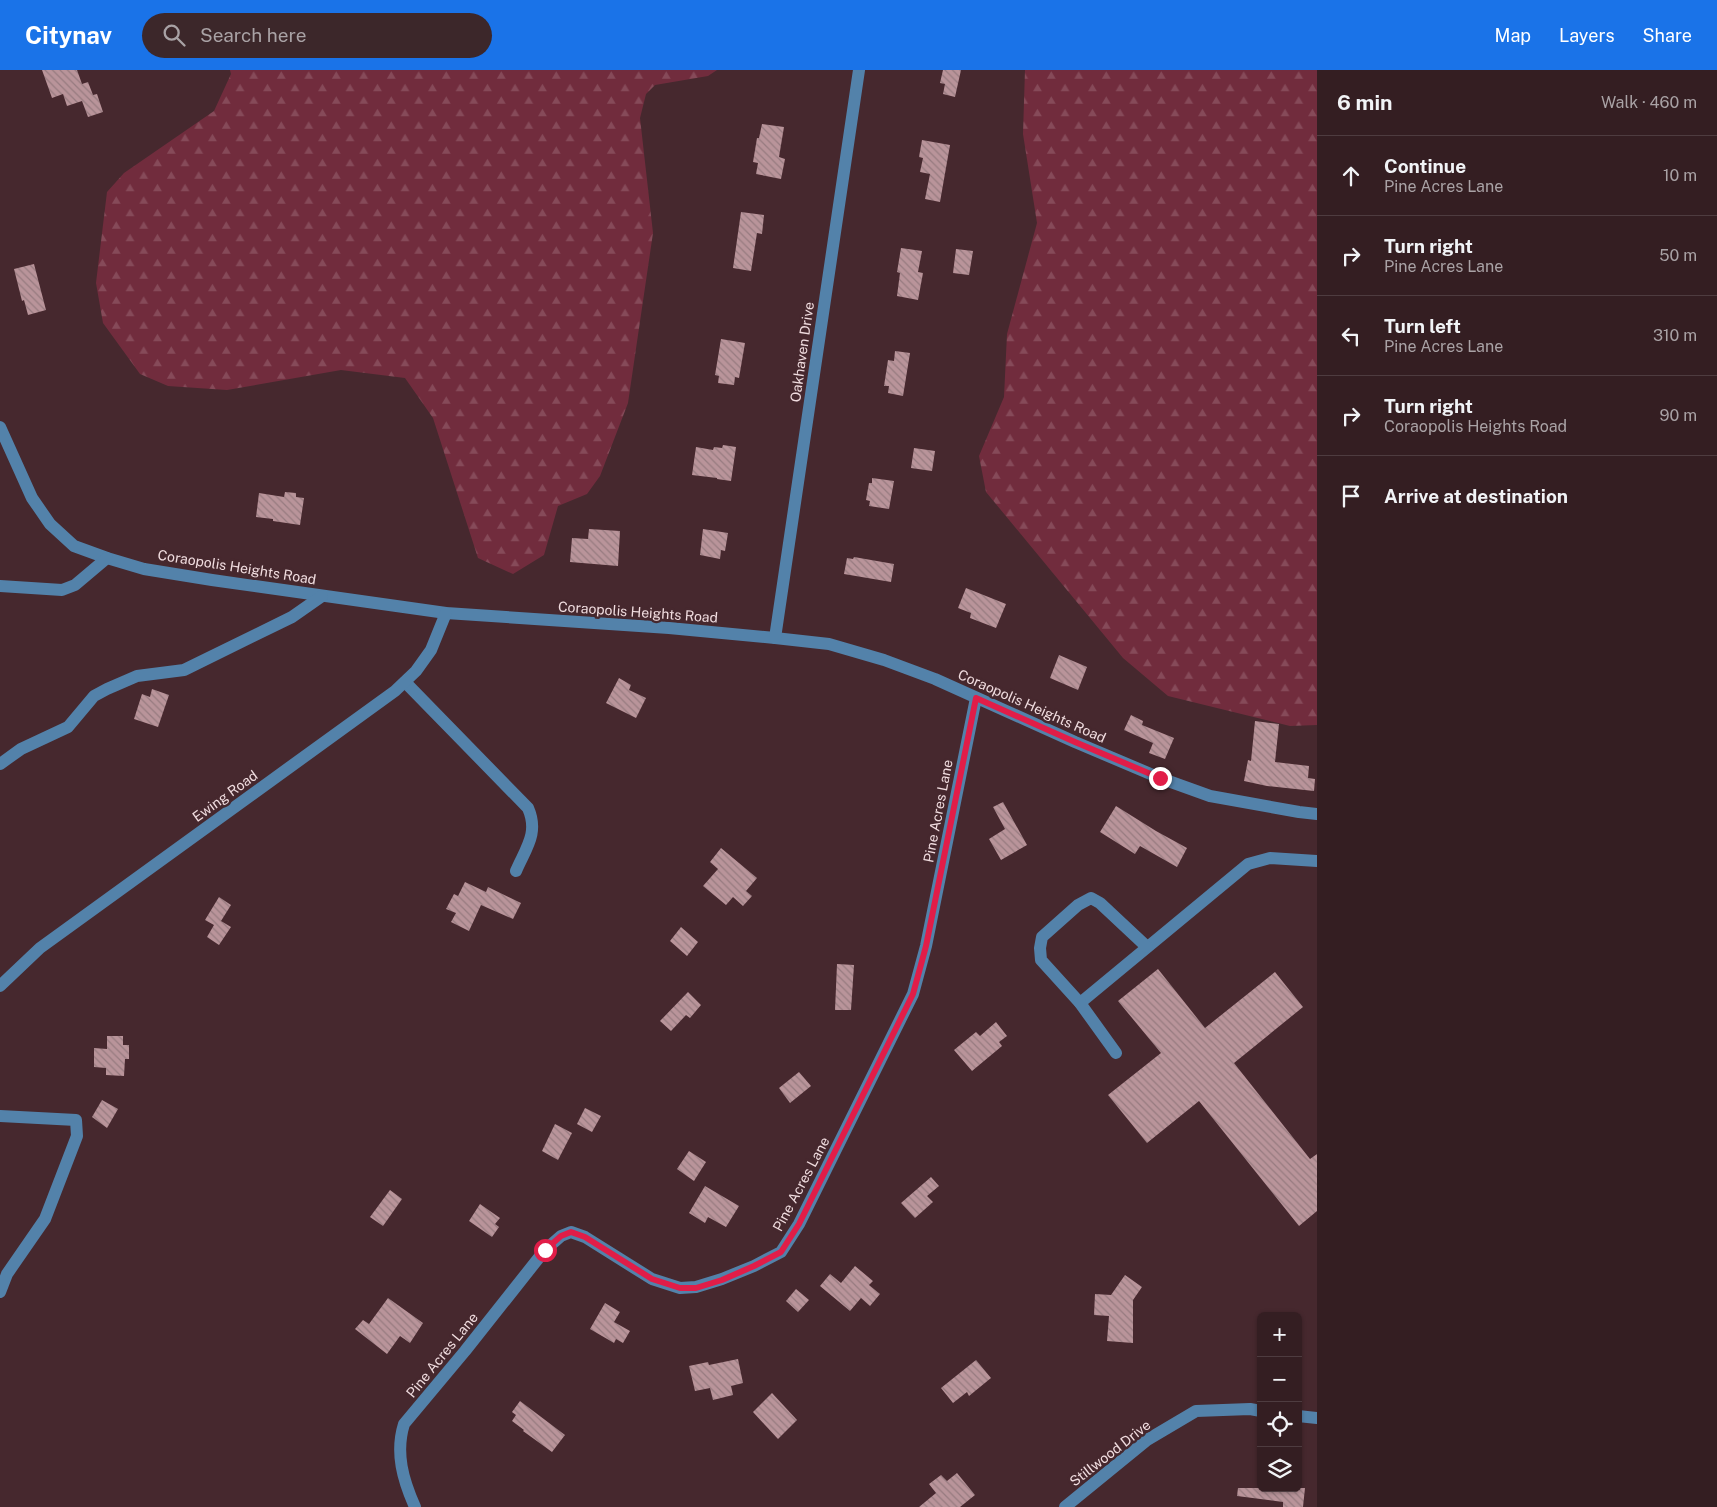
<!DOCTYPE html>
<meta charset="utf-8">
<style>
:root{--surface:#341e22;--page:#3c272a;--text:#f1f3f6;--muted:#a9a2a5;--line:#4e3c40;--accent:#1a73e8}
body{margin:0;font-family:"Public Sans",sans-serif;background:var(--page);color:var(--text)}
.controls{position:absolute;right:15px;bottom:15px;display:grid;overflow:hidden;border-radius:8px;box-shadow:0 1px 4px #0004}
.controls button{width:45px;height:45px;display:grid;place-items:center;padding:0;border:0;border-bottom:1px solid var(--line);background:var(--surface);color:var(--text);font:25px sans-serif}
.stop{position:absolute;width:15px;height:15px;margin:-11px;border:4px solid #e11d48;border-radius:50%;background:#fff}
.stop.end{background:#e11d48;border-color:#fff;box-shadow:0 1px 5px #0008}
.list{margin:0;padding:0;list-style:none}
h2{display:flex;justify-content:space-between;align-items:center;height:65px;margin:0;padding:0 20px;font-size:21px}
h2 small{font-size:16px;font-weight:400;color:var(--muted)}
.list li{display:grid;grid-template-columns:32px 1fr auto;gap:15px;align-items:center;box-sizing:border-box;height:80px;padding:0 20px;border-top:1px solid var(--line)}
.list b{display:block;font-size:19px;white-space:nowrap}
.list p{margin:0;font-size:16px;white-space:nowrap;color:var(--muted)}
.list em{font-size:16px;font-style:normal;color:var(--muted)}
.icon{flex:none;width:28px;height:28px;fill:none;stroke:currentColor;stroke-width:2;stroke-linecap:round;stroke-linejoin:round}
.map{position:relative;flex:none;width:1317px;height:1437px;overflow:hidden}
header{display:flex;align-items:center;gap:30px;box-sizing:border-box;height:70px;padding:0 25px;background:var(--accent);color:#fff}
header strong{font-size:24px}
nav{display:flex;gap:28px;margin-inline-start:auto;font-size:18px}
.search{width:350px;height:45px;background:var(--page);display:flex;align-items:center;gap:12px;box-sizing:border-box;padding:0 18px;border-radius:28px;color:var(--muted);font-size:19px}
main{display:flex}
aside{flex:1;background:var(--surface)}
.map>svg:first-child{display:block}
</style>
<header>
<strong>Citynav</strong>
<div class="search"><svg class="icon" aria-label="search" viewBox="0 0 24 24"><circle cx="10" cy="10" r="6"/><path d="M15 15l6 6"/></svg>Search here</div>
<nav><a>Map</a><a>Layers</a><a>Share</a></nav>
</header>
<main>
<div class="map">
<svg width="1317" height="1437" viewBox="0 0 1317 1437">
<defs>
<pattern id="forest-firs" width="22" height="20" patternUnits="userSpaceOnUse" patternTransform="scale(1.25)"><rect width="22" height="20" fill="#712c3d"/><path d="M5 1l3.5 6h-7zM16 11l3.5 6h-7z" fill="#864a59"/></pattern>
<pattern id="building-back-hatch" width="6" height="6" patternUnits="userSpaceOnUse" patternTransform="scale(1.25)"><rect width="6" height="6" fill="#b9949a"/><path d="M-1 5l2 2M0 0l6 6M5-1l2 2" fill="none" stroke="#977b80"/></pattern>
</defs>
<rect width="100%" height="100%" fill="#46282e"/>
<!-- forest -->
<g fill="url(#forest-firs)">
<path d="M 230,0 L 717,0 L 708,6 L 655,15 L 646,24 L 640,48 L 653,163 L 628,333 L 600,406 L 587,424 L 558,436 L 544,485 L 513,504 L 478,488 L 433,348 L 405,308 L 341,300 L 227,320 L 168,316 L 140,304 L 103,253 L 96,213 L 107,122 L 124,103 L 214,41 L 231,4 Z"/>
<path d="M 1025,0 L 1317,0 L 1317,655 L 1290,656 L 1168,626 L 1123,588 L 986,422 L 979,386 L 1004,327 L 1007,264 L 1037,153 L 1023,64 Z"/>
</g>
<!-- building -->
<g fill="url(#building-back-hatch)">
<path d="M 42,0 L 77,0 L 82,14 L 88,12 L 93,25 L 97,24 L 103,42 L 88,47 L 82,31 L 67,36 L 63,24 L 52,28 Z"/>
<path d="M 943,0 L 961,0 L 955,27 L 943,24 L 945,14 L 940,13 Z"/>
<path d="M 762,54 L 784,57 L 779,87 L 785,89 L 781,109 L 756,104 L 758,93 L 753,92 L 757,68 L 759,68 Z"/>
<path d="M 922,70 L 950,75 L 940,132 L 925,129 L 930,104 L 920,102 L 923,88 L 919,87 Z"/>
<path d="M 741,142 L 764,145 L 762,164 L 757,163 L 751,201 L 733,198 Z"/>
<path d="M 901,178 L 922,181 L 918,202 L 923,203 L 918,230 L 897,226 L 900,203 L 897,202 Z"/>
<path d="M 956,179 L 973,181 L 969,205 L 953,203 Z"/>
<path d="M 34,194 L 46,240 L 28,245 L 24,230 L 22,231 L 14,199 Z"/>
<path d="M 721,269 L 745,273 L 739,308 L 735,307 L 734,315 L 718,313 L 719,306 L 715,305 Z"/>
<path d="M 895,281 L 910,283 L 903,326 L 888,323 L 889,316 L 884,316 L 888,290 L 894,291 Z"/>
<path d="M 723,375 L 736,377 L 731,411 L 717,409 L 717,408 L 692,405 L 696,377 L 713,380 L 714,377 L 722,378 Z"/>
<path d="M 914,378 L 935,381 L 932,401 L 911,398 Z"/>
<path d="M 872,408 L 894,411 L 889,439 L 869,436 L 870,431 L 866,430 L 869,413 L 872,413 Z"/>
<path d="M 285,422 L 296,423 L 296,427 L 304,428 L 300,455 L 273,451 L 273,449 L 256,447 L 259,423 L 284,427 Z"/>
<path d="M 589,459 L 620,461 L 618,496 L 570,492 L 572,468 L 588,469 Z"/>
<path d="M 703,459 L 728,463 L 725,481 L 721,480 L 720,489 L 700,485 Z"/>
<path d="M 854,487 L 894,494 L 891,512 L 844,504 L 847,488 L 853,489 Z"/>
<path d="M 966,518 L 1006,534 L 996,558 L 970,548 L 971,543 L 958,538 Z"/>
<path d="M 1059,585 L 1087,597 L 1078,620 L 1050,608 Z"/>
<path d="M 619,608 L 631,615 L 629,620 L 646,628 L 636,648 L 606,633 Z"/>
<path d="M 152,619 L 169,625 L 158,657 L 134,649 L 142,624 L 150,627 Z"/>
<path d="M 1131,645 L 1143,651 L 1142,655 L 1174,668 L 1165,689 L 1149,683 L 1153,673 L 1124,660 Z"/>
<path d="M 1255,651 L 1279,654 L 1275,692 L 1309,696 L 1308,708 L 1315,709 L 1314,721 L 1267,716 L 1244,711 L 1248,690 L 1251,691 Z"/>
<path d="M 1003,732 L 1027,775 L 1001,790 L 989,769 L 1005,759 L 993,737 Z"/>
<path d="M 1116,736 L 1156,761 L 1187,778 L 1177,797 L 1140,776 L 1135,784 L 1100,762 Z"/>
<path d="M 721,778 L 757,808 L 746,821 L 752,826 L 743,836 L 733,827 L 726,835 L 703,816 L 718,799 L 710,792 Z"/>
<path d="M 465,812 L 486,822 L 488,817 L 521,833 L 513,849 L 481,835 L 469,861 L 451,852 L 456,843 L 446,839 L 454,824 L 458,826 Z"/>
<path d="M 219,827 L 231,835 L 221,851 L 231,857 L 219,875 L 207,867 L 214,855 L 205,850 Z"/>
<path d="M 681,857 L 698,872 L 687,886 L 670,871 Z"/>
<path d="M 837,894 L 854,895 L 851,940 L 835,940 Z"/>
<path d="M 1158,899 L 1205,958 L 1275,902 L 1303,937 L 1234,993 L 1310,1089 L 1317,1084 L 1317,1141 L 1299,1156 L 1199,1031 L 1147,1073 L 1108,1025 L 1161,983 L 1118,931 Z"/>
<path d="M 688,922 L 701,935 L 690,948 L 686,945 L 671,961 L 660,951 Z"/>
<path d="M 996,952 L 1007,966 L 999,972 L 1002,976 L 972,1001 L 954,980 L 976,962 L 980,966 Z"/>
<path d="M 107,966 L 123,966 L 123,975 L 129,975 L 129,989 L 125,989 L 124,1006 L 106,1005 L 106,998 L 94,997 L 94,978 L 107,979 Z"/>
<path d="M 799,1002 L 811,1016 L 790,1033 L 779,1018 Z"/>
<path d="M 102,1030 L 118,1039 L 107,1058 L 92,1047 Z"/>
<path d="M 585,1038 L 601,1046 L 592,1062 L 577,1054 Z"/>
<path d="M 555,1054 L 572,1063 L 558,1090 L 542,1081 Z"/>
<path d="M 689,1081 L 706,1092 L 694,1111 L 677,1099 Z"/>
<path d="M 931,1107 L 939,1116 L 927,1126 L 933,1132 L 915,1148 L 901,1133 Z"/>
<path d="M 705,1116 L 739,1136 L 726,1157 L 708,1147 L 705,1153 L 689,1143 Z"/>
<path d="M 390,1120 L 402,1129 L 383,1156 L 370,1147 Z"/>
<path d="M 480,1134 L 500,1148 L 495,1154 L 499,1157 L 492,1167 L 469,1151 Z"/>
<path d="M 855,1196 L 873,1211 L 869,1215 L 880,1224 L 870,1236 L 861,1228 L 850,1241 L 820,1216 L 830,1204 L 841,1213 Z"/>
<path d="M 1125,1205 L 1142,1217 L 1133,1230 L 1133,1273 L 1107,1271 L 1109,1246 L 1094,1245 L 1095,1224 L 1111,1225 Z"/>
<path d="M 796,1219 L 809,1230 L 798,1242 L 786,1231 Z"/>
<path d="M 388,1228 L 423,1253 L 410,1273 L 400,1266 L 387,1284 L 355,1259 L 363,1250 L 369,1254 Z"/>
<path d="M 605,1233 L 620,1242 L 614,1252 L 630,1261 L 623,1273 L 616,1269 L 614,1273 L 590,1259 Z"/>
<path d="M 738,1289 L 743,1313 L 731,1316 L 733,1325 L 713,1330 L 710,1318 L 695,1321 L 689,1296 L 708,1292 L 709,1295 Z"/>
<path d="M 976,1290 L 991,1308 L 969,1326 L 967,1322 L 953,1333 L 941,1318 Z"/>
<path d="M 772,1323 L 797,1350 L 778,1369 L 753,1342 Z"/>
<path d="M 520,1331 L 565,1365 L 552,1382 L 523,1361 L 524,1360 L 512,1351 L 516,1345 L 512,1342 Z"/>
<path d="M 957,1403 L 975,1425 L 960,1437 L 919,1437 L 936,1423 L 929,1414 L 941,1405 L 947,1411 Z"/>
<path d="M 1238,1418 L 1305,1418 L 1303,1437 L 1283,1437 L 1283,1432 L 1237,1426 Z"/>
</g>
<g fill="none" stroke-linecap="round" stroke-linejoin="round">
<!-- minor -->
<g stroke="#5382aa" stroke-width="12">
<path d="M 0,357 L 32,428 L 50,454 L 74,476 L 107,488 L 144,499 L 212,510 L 446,543 L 669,558 L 775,568 L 829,574 L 884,590 L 935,609 L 1075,672 L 1160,708 L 1210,726 L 1299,742 L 1317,744"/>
<path d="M 0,516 L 62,520 L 75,515 L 107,488"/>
<path d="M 775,568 L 859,0"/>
<path d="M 405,612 L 528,738 C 539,763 526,778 516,801"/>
<path d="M 0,694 L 21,679 L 68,657 L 94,626 L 107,619 L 137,606 L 184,600 L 292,547 L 322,526"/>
<path d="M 0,916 L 40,878 L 395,621 L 416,601 L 431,580 L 446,543"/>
<path d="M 1080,933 L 1248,794 L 1270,788 L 1317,791"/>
<path d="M 1116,983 L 1080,933 L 1041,890 L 1040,878 L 1042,867 L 1078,835 L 1091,828 L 1100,833 L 1147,877"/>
<path d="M 0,1046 L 76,1050 L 77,1066 L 45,1149 L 7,1204 L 0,1222"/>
<path d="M 1298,1346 L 1317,1348"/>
<path d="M 415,1437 C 403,1410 395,1383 404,1354 L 465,1281 L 545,1180 L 561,1166 L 571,1162 L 585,1167 L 652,1209 L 680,1218 L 696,1217 L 722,1209 L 754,1196 L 781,1182 L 799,1154 L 913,924 L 926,876 L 976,628"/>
<path d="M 1065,1437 L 1147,1370 L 1196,1341 L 1250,1339 L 1261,1341"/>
</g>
</g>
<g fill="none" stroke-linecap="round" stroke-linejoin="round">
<!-- route -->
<path stroke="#e11d48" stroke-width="6" d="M 545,1180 L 561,1166 L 571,1162 L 585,1167 L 652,1209 L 680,1218 L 696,1218 L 722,1210 L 754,1196 L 781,1182 L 799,1154 L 913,924 L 926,876 L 976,628 L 1075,672 L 1160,708"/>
</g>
<g text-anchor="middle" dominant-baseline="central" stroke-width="5" stroke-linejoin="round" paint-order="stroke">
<!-- street labels -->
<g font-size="14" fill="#f0dcdf" stroke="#46282e">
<text transform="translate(802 282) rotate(-82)">Oakhaven Drive</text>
<text transform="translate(237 497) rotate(9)">Coraopolis Heights Road</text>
<text transform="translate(638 542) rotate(4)">Coraopolis Heights Road</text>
<text transform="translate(1032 636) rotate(24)">Coraopolis Heights Road</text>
<text transform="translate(225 726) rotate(-36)">Ewing Road</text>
<text transform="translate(938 741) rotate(-79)">Pine Acres Lane</text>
<text transform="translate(801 1114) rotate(-62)">Pine Acres Lane</text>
<text transform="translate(442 1285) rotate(-51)">Pine Acres Lane</text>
<text transform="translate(1110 1383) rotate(-38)">Stillwood Drive</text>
</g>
</g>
</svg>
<div class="controls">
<button>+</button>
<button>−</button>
<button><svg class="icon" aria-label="locate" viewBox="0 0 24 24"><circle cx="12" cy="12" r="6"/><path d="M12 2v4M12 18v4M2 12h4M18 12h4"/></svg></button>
<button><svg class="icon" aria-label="layers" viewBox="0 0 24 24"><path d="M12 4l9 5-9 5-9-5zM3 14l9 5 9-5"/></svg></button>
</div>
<div class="stop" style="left:545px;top:1180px"></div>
<div class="stop end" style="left:1160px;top:708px"></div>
</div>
<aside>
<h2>6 min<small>Walk · 460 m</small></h2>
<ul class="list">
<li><svg class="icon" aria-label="ahead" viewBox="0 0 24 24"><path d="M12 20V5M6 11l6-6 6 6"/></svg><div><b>Continue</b><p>Pine Acres Lane</p></div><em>10 m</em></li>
<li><svg class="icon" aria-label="right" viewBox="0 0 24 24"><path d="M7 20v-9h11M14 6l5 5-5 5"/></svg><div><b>Turn right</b><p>Pine Acres Lane</p></div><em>50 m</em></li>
<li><svg class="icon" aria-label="left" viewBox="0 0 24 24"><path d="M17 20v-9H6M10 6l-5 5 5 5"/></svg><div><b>Turn left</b><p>Pine Acres Lane</p></div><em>310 m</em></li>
<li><svg class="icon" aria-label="right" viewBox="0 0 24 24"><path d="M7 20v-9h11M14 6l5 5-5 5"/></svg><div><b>Turn right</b><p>Coraopolis Heights Road</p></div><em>90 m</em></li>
<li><svg class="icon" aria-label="arrive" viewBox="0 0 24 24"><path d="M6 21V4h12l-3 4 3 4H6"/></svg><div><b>Arrive at destination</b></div></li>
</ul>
</aside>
</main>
